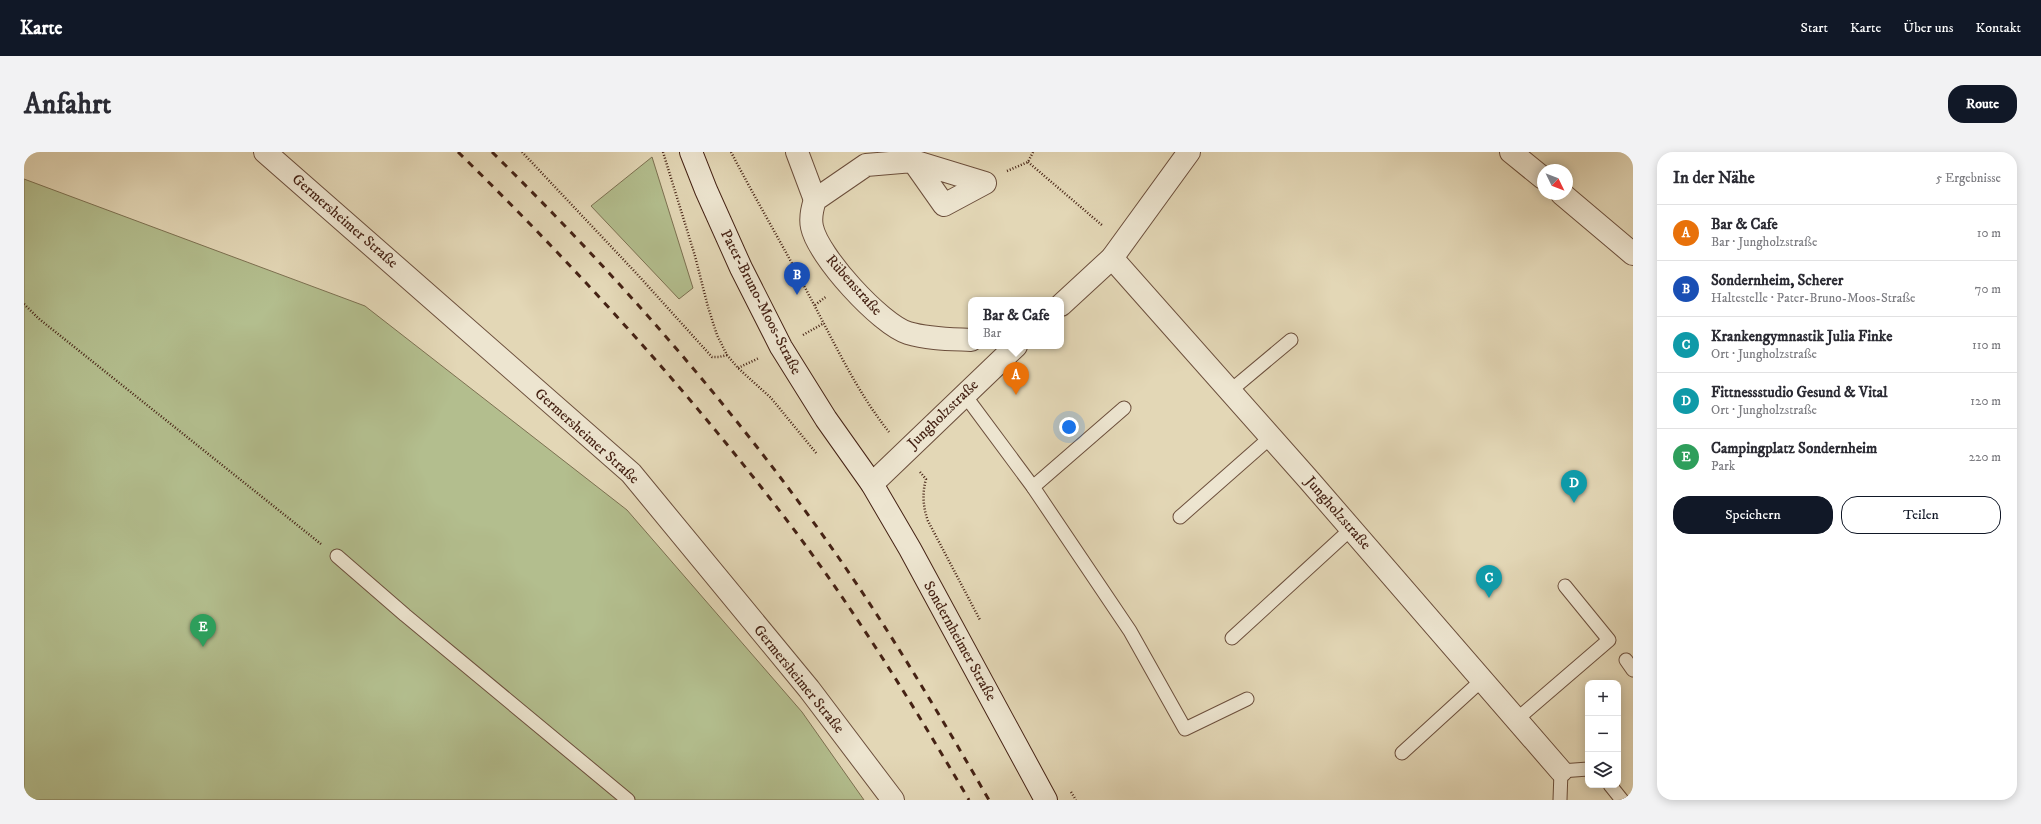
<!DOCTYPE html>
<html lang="de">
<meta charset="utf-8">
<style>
:root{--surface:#fff;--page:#f2f2f3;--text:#2b2b33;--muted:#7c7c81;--line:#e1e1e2;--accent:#111827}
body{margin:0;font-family:"IM FELL DW Pica",serif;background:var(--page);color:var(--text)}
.controls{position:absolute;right:12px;bottom:12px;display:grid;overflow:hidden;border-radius:8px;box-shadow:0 2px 10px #0003}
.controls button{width:36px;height:36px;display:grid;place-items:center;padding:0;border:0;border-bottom:1px solid var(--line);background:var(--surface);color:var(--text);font:20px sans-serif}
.compass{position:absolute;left:1513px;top:12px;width:36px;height:36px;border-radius:50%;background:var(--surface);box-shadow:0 2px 10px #0003;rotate:133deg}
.you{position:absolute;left:1045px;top:275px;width:14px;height:14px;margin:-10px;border:3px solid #fff;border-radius:50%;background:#1a73e8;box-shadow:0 0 0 6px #1a73e833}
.badge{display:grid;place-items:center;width:26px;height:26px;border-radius:50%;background:var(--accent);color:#fff;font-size:13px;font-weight:700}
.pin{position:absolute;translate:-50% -33px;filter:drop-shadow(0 1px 2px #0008)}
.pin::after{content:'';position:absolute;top:21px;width:14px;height:12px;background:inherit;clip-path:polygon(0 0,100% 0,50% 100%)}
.popup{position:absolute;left:944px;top:145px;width:96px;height:52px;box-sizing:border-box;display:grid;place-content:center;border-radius:8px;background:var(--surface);filter:drop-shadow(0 1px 3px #0005);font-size:13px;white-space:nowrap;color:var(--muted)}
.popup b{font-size:15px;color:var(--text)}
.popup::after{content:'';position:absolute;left:50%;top:100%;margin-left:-8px;border:8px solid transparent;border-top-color:var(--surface)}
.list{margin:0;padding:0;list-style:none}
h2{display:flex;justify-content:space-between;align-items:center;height:52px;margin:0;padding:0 16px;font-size:17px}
h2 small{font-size:13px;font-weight:400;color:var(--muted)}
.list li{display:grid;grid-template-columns:26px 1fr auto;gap:12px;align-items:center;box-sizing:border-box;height:56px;padding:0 16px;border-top:1px solid var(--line)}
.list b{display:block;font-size:15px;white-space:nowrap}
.list p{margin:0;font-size:13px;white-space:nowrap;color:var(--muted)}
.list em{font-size:13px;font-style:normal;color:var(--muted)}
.actions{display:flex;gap:8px;padding:12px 16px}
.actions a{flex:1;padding:9px 0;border:1px solid var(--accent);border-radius:16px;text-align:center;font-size:14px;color:var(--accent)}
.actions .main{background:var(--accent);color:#fff}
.icon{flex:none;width:22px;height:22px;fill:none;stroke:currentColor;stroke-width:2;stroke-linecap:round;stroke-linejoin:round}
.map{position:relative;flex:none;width:1609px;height:648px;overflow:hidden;border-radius:16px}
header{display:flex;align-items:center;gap:24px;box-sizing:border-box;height:56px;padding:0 20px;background:var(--accent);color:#fff}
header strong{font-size:19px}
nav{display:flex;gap:22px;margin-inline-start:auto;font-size:14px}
.intro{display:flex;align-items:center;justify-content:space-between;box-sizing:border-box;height:96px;padding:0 24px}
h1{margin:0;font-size:28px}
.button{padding:10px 18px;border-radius:16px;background:var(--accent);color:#fff;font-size:14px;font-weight:700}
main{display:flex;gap:24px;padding:0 24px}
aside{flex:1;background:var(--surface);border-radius:16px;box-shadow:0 2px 10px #0003}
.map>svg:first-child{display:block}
</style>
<header>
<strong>Karte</strong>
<nav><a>Start</a><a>Karte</a><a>Über uns</a><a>Kontakt</a></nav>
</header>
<div class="intro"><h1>Anfahrt</h1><a class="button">Route</a></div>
<main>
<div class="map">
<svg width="1609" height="648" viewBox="0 0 1609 648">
<rect width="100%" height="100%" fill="#e3d7b6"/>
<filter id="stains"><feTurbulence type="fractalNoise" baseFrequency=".005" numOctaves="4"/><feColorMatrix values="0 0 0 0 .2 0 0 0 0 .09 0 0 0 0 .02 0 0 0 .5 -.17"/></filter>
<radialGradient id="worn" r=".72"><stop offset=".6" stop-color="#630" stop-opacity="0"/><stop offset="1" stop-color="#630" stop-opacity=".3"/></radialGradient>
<!-- green -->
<g fill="#b3be8e" stroke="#7c7051">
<path d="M 628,5 L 669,136 L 655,147 L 567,54 Z"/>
<path d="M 0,27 L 341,154 L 603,358 L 778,560 L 840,648 L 0,648 Z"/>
</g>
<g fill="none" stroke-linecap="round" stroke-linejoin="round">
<defs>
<g id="service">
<path d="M 1206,239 L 1267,188"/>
<path d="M 940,242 L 1009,335 L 1106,479 L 1161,577 L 1223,547"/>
<path d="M 1009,335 L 1100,256"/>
<path d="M 1156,365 L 1247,285"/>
<path d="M 313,404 L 381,463 L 604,648"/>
<path d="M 1208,486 L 1327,377"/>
<path d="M 1602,508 L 1609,518"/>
<path d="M 1492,568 L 1585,488 L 1541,434"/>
<path d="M 1378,601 L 1458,528"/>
<path d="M 1586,633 L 1598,648"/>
<path d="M 1536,648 L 1537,619 L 1564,617"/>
</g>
<g id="minor">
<path d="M 241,0 L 607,321 L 785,537 L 869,648"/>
<path d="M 773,0 L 791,48"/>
<path d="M 1487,0 L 1519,26"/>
<path d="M 889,9 L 920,53 L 961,31 L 889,9 L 842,13 L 791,48 C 788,57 786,66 788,75 C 794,104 856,172 884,181 C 904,187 926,187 947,188"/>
<path d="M 1538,42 L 1609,102"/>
<path d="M 1088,106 L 1284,327 L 1537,619"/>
<path d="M 1037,153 L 1088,106 L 1165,0"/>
<path d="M 848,332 L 992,194"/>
</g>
<path id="secondary" d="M 667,0 L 682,38 L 717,116 L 757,195 L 802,267 L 848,332 L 886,397 L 1022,648"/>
</defs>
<!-- service casing -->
<use href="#service" stroke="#6c4f3c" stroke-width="15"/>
<!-- minor casing -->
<use href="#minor" stroke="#6c4f3c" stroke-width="24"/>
<!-- secondary casing -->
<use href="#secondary" stroke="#452214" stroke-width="24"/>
<!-- path -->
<g stroke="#452214" stroke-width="2.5" stroke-dasharray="1 2" stroke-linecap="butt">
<path d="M 498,0 L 613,122 L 688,205 L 695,205 L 703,203"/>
<path d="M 639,0 L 671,104 L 684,155 L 693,183 L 703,203 L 714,216 L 747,246 L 793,302"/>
<path d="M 707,0 C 733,50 761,97 787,147 C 811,192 833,240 865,280"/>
<path d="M 1004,10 L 1079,74"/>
<path d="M 983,19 L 1004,10 L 1009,0"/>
<path d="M 0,152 L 14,166 L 297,392"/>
<path d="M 791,153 L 803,144"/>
<path d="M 779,183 L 800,171"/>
<path d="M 714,216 L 735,206"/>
<path d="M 896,320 L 902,327 C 898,342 899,355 904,369 L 956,468"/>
<path d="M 1047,640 L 1052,648"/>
</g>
<!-- service -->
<use href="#service" stroke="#ede5d0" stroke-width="13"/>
<!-- minor -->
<use href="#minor" stroke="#ede5d0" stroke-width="22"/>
<!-- secondary -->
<use href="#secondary" stroke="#ede5d0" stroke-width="22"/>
<!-- rail -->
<g stroke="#452214" stroke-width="3" stroke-dasharray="7 7" stroke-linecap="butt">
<path d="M 434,0 C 555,118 669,244 771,379 C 835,465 891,556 945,648"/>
<path d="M 468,0 C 604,134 730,279 836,437 C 882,506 924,577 965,648"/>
</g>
</g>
<g text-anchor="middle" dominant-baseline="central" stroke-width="3" stroke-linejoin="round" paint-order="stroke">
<!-- street labels -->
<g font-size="15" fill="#452214" stroke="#ede5d0">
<text transform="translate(321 69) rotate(41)">Germersheimer Straße</text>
<text transform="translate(830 133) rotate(48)">Rübenstraße</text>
<text transform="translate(737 150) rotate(63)">Pater-Bruno-Moos-Straße</text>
<text transform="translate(919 262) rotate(-44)">Jungholzstraße</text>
<text transform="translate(563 284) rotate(42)">Germersheimer Straße</text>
<text transform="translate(1314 361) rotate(49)">Jungholzstraße</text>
<text transform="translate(936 489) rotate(61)">Sondernheimer Straße</text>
<text transform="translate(775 527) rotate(51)">Germersheimer Straße</text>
</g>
</g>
<rect width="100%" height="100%" filter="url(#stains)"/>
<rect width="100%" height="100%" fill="url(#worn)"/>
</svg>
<div class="controls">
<button>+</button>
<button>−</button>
<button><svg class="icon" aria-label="layers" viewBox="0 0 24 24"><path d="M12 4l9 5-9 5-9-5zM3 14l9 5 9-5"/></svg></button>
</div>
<svg class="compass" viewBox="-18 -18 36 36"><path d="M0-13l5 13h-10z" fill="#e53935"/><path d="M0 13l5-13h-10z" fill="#7c7c81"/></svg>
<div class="you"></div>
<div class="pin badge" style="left:992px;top:243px;background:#e8710a">A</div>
<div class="popup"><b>Bar &amp; Cafe</b>Bar</div>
<div class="pin badge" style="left:773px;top:143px;background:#1a4fb4">B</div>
<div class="pin badge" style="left:1465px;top:446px;background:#0f9aa8">C</div>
<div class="pin badge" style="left:1550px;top:351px;background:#0f9aa8">D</div>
<div class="pin badge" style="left:179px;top:495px;background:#2e9e5b">E</div>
</div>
<aside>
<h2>In der Nähe<small>5 Ergebnisse</small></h2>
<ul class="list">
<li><span class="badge" style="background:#e8710a">A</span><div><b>Bar &amp; Cafe</b><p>Bar · Jungholzstraße</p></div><em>10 m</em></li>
<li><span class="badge" style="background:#1a4fb4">B</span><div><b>Sondernheim, Scherer</b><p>Haltestelle · Pater-Bruno-Moos-Straße</p></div><em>70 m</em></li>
<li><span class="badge" style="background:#0f9aa8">C</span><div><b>Krankengymnastik Julia Finke</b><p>Ort · Jungholzstraße</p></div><em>110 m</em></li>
<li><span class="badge" style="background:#0f9aa8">D</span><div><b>Fittnessstudio Gesund &amp; Vital</b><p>Ort · Jungholzstraße</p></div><em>120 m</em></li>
<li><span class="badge" style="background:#2e9e5b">E</span><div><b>Campingplatz Sondernheim</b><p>Park</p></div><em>220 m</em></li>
</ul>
<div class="actions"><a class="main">Speichern</a><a>Teilen</a></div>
</aside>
</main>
